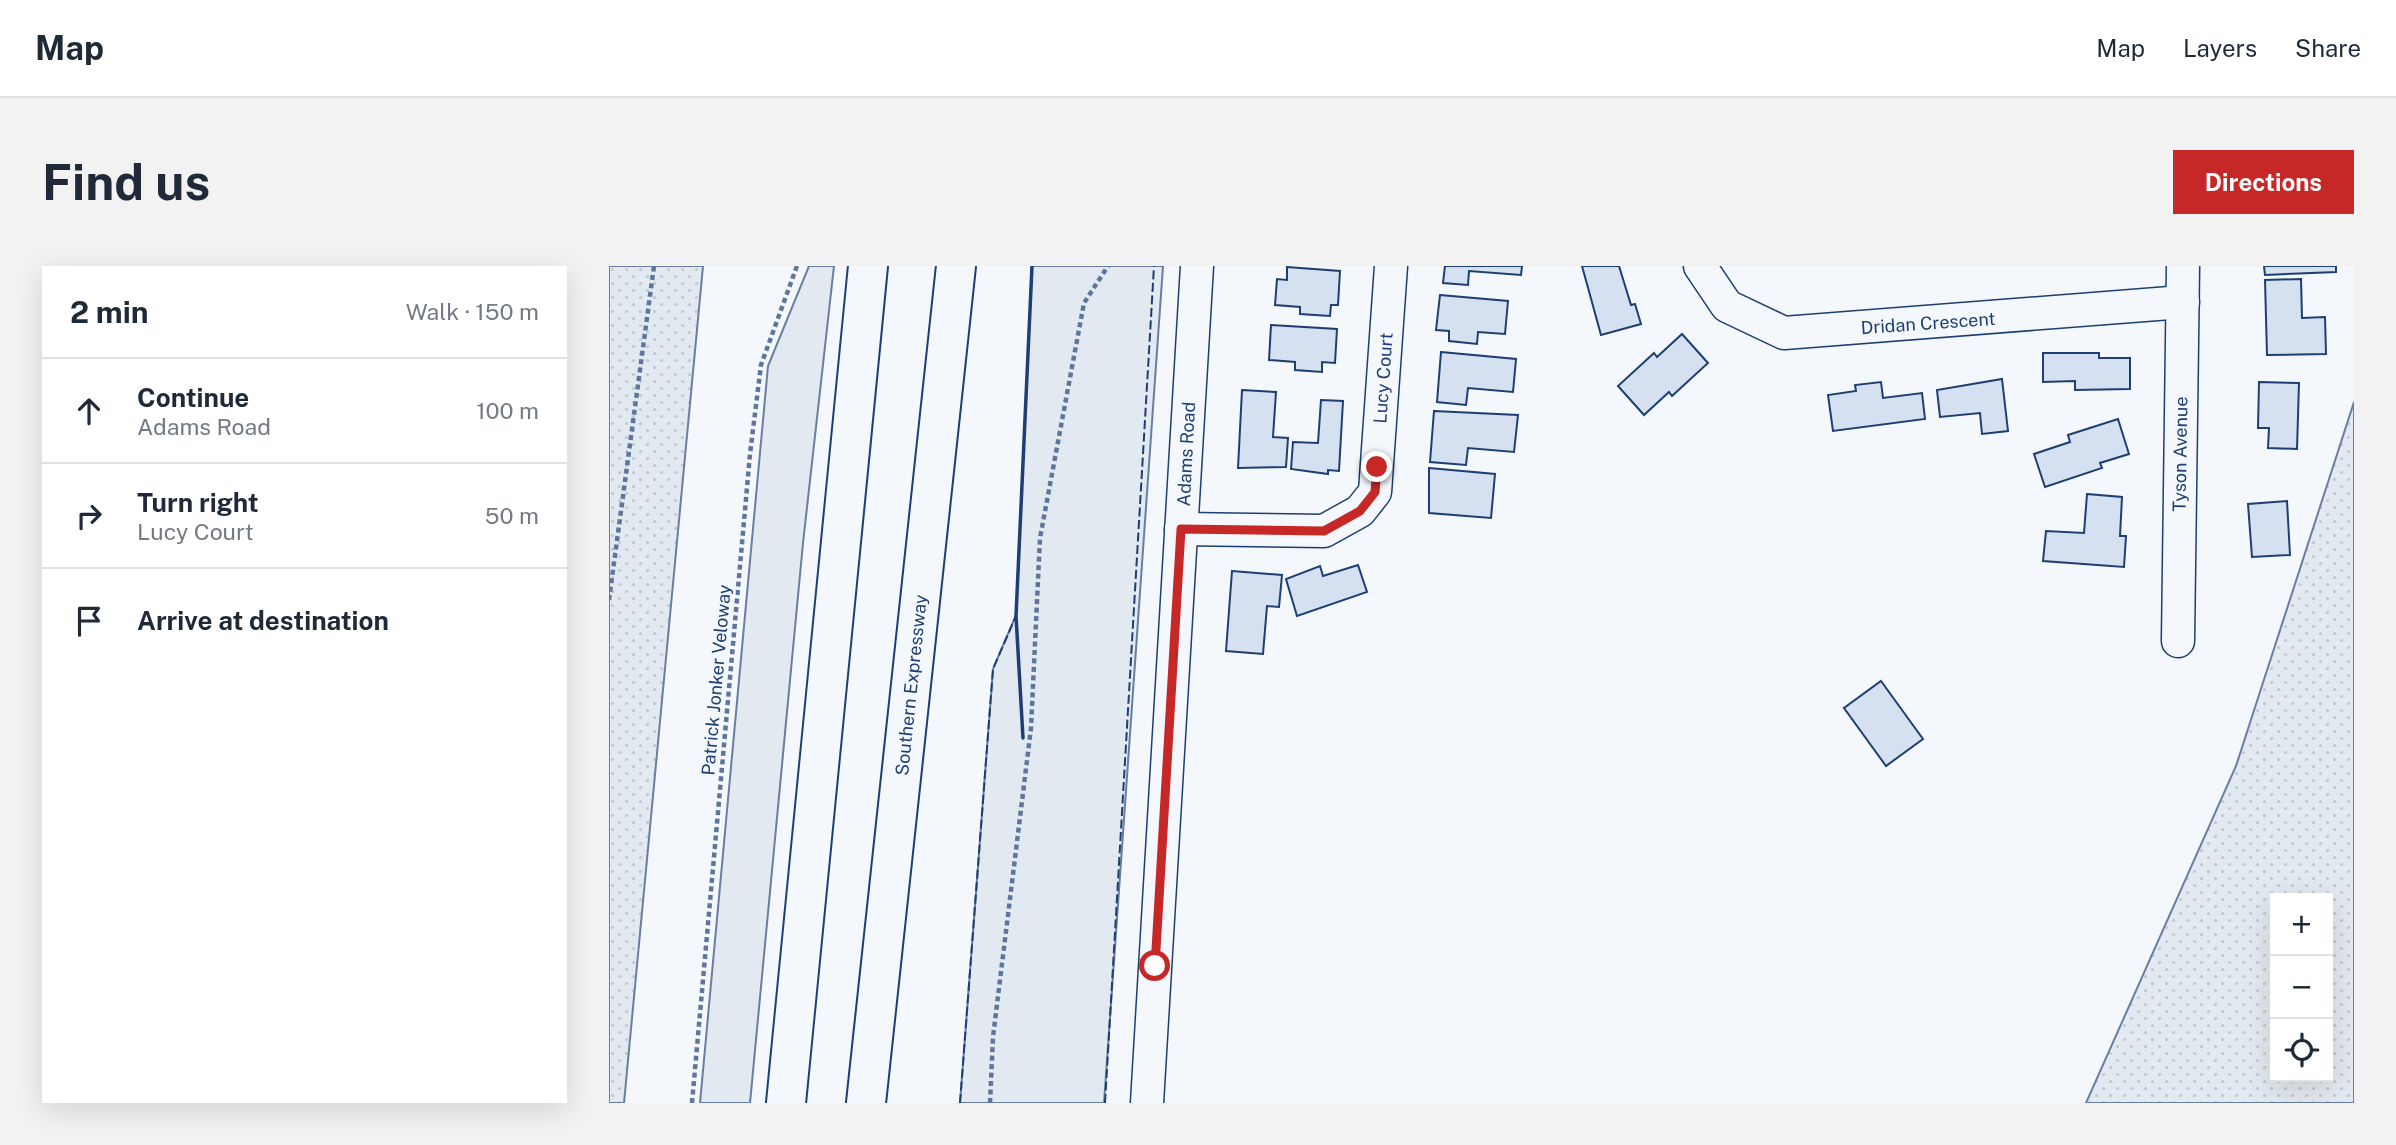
<!DOCTYPE html>
<meta charset="utf-8">
<style>
:root{--surface:#fff;--page:#f2f2f3;--text:#1f2937;--muted:#747a83;--line:#e0e1e3;--accent:#c62828}
body{margin:0;font-family:"Public Sans",sans-serif;background:var(--page);color:var(--text)}
.controls{position:absolute;right:21px;bottom:21px;display:grid;overflow:hidden;border-radius:0px;box-shadow:0 7px 28px #0002}
.controls button{width:63px;height:63px;display:grid;place-items:center;padding:0;border:0;border-bottom:2px solid var(--line);background:var(--surface);color:var(--text);font:35px sans-serif}
.stop{position:absolute;width:21px;height:21px;margin:-16px;border:5px solid #c62828;border-radius:50%;background:#fff}
.stop.end{background:#c62828;border-color:#fff;box-shadow:0 2px 7px #0008}
.list{margin:0;padding:0;list-style:none}
h2{display:flex;justify-content:space-between;align-items:center;height:91px;margin:0;padding:0 28px;font-size:30px}
h2 small{font-size:23px;font-weight:400;color:var(--muted)}
.list li{display:grid;grid-template-columns:46px 1fr auto;gap:21px;align-items:center;box-sizing:border-box;height:105px;padding:0 28px;border-top:2px solid var(--line)}
.list b{display:block;font-size:26px;white-space:nowrap}
.list p{margin:0;font-size:23px;white-space:nowrap;color:var(--muted)}
.list em{font-size:23px;font-style:normal;color:var(--muted)}
.icon{flex:none;width:38px;height:38px;fill:none;stroke:currentColor;stroke-width:2;stroke-linecap:round;stroke-linejoin:round}
.map{position:relative;flex:none;width:1745px;height:837px;overflow:hidden;border-radius:0px}
header{display:flex;align-items:center;gap:42px;box-sizing:border-box;height:98px;padding:0 35px;background:var(--surface);border-bottom:2px solid var(--line)}
header strong{font-size:33px}
nav{display:flex;gap:38px;margin-inline-start:auto;font-size:24px}
.intro{display:flex;align-items:center;justify-content:space-between;box-sizing:border-box;height:168px;padding:0 42px}
h1{margin:0;font-size:49px}
.button{padding:18px 32px;border-radius:0px;background:var(--accent);color:#fff;font-size:24px;font-weight:700}
main{display:flex;gap:42px;padding:0 42px}
aside{flex:1;background:var(--surface);border-radius:0px;box-shadow:0 7px 28px #0002}
.map>svg:first-child{display:block}
</style>
<header>
<strong>Map</strong>
<nav><a>Map</a><a>Layers</a><a>Share</a></nav>
</header>
<div class="intro"><h1>Find us</h1><a class="button">Directions</a></div>
<main>
<aside>
<h2>2 min<small>Walk · 150 m</small></h2>
<ul class="list">
<li><svg class="icon" aria-label="ahead" viewBox="0 0 24 24"><path d="M12 20V5M6 11l6-6 6 6"/></svg><div><b>Continue</b><p>Adams Road</p></div><em>100 m</em></li>
<li><svg class="icon" aria-label="right" viewBox="0 0 24 24"><path d="M7 20v-9h11M14 6l5 5-5 5"/></svg><div><b>Turn right</b><p>Lucy Court</p></div><em>50 m</em></li>
<li><svg class="icon" aria-label="arrive" viewBox="0 0 24 24"><path d="M6 21V4h12l-3 4 3 4H6"/></svg><div><b>Arrive at destination</b></div></li>
</ul>
</aside>
<div class="map">
<svg width="1745" height="837" viewBox="0 0 1745 837">
<defs>
<pattern id="park-dots" width="8" height="8" patternUnits="userSpaceOnUse" patternTransform="scale(1.75)"><rect width="8" height="8" fill="#e3e9f0"/><path d="M2 2h.1M6 6h.1" fill="none" stroke="#c2c9d1" stroke-width="1.8" stroke-linecap="round"/></pattern>
</defs>
<rect width="100%" height="100%" fill="#f4f7fb"/>
<!-- grass -->
<g fill="#e3e9f0" stroke="#687fa3" stroke-width="2">
<path d="M 200,0 L 225,0 L 194,277 L 141,837 L 91,837 L 159,100 Z"/>
<path d="M 423,0 L 554,0 L 495,837 L 351,837 L 384,403 L 407,349 Z"/>
</g>
<!-- park -->
<g fill="url(#park-dots)" stroke="#687fa3" stroke-width="2" fill-rule="evenodd">
<path d="M 0,0 L 94,0 L 15,837 L 0,837 Z"/>
<path d="M 1745,136 L 1745,837 L 1477,837 L 1627,500 ZM 1666,632 L 1719,632 L 1719,811 L 1666,811 Z"/>
</g>
<!-- building -->
<g fill="#d5e0f0" stroke="#1d3f73" stroke-width="2">
<path d="M 836,0 L 913,0 L 912,9 L 860,5 L 859,19 L 834,17 Z"/>
<path d="M 973,0 L 1010,0 L 1022,39 L 1026,38 L 1032,58 L 992,69 Z"/>
<path d="M 1655,0 L 1727,0 L 1727,6 L 1656,9 Z"/>
<path d="M 678,1 L 731,5 L 729,39 L 722,39 L 721,50 L 691,48 L 691,41 L 666,39 L 668,13 L 678,14 Z"/>
<path d="M 1692,13 L 1693,52 L 1716,51 L 1717,88 L 1658,89 L 1656,14 Z"/>
<path d="M 831,29 L 899,35 L 896,68 L 869,66 L 868,78 L 840,75 L 840,65 L 827,64 Z"/>
<path d="M 662,59 L 728,63 L 726,97 L 713,96 L 713,106 L 686,104 L 686,96 L 660,94 Z"/>
<path d="M 1073,68 L 1099,97 L 1063,130 L 1060,126 L 1035,149 L 1009,120 L 1045,87 L 1048,91 Z"/>
<path d="M 832,86 L 907,93 L 904,126 L 859,122 L 857,139 L 828,136 Z"/>
<path d="M 1434,87 L 1490,87 L 1490,92 L 1521,92 L 1521,123 L 1466,124 L 1466,115 L 1434,116 Z"/>
<path d="M 1393,113 L 1399,165 L 1373,168 L 1371,147 L 1331,151 L 1328,124 Z"/>
<path d="M 1272,116 L 1274,132 L 1313,127 L 1316,153 L 1224,165 L 1219,129 L 1247,125 L 1246,119 Z"/>
<path d="M 1650,116 L 1690,117 L 1688,183 L 1659,182 L 1660,162 L 1649,162 Z"/>
<path d="M 633,124 L 667,126 L 664,171 L 679,172 L 677,201 L 629,202 Z"/>
<path d="M 712,134 L 734,135 L 730,205 L 719,204 L 719,208 L 682,203 L 684,176 L 709,177 Z"/>
<path d="M 825,145 L 909,149 L 905,186 L 859,182 L 857,199 L 821,196 Z"/>
<path d="M 1509,153 L 1520,188 L 1491,197 L 1493,202 L 1436,221 L 1425,188 L 1461,176 L 1459,169 Z"/>
<path d="M 820,202 L 886,208 L 882,252 L 820,247 Z"/>
<path d="M 1478,228 L 1513,231 L 1511,270 L 1517,270 L 1515,301 L 1434,295 L 1437,265 L 1475,267 Z"/>
<path d="M 1678,235 L 1681,289 L 1643,291 L 1639,238 Z"/>
<path d="M 749,299 L 758,326 L 688,350 L 677,313 L 711,300 L 714,310 Z"/>
<path d="M 623,305 L 673,309 L 670,341 L 658,340 L 654,388 L 617,385 Z"/>
<path d="M 1272,415 L 1314,473 L 1277,500 L 1235,442 Z"/>
</g>
<g fill="none" stroke-linecap="round" stroke-linejoin="round">
<defs>
<g id="minor">
<path d="M 1091,0 L 1118,40 L 1175,67 L 1574,36"/>
<path d="M 572,263 L 715,265 L 751,245 L 766,226 L 782,0"/>
<path d="M 1569,375 L 1574,0"/>
<path d="M 538,837 L 588,0"/>
</g>
<g id="highway">
<path d="M 177,837 L 259,0"/>
<path d="M 257,837 L 347,0"/>
</g>
</defs>
<!-- minor casing -->
<use href="#minor" stroke="#1d3f73" stroke-width="35"/>
<!-- highway casing -->
<use href="#highway" stroke="#1d3f73" stroke-width="42"/>
<!-- path -->
<g stroke="#5e769c" stroke-width="4.5" stroke-dasharray="5 3.5" stroke-linecap="butt">
<path d="M 0,334 L 45,0"/>
<path d="M 83,837 L 141,188 L 152,99 L 188,0"/>
<path d="M 381,837 L 384,771 L 422,462 L 431,272 L 475,37 L 499,0"/>
</g>
<!-- minor -->
<use href="#minor" stroke="#f4f7fb" stroke-width="32"/>
<!-- highway -->
<use href="#highway" stroke="#f4f7fb" stroke-width="38"/>
<!-- fence -->
<g stroke="#1d3f73" stroke-width="2" stroke-dasharray="9 3.5" stroke-linecap="butt">
<path d="M 351,837 L 384,403 L 407,350"/>
<path d="M 496,837 L 545,0"/>
</g>
<!-- wall -->
<path stroke="#1d3f73" stroke-width="3.5" d="M 414,472 L 407,350 L 423,0"/>
</g>
<g fill="none" stroke-linecap="round" stroke-linejoin="round">
<!-- route -->
<path stroke="#c62828" stroke-width="9" d="M 546,700 L 572,263 L 715,265 L 751,245 L 766,226 L 768,201"/>
</g>
<g text-anchor="middle" dominant-baseline="central" stroke-width="5" stroke-linejoin="round" paint-order="stroke">
<!-- street labels -->
<g font-size="18" fill="#1d3f73" stroke="#f4f7fb">
<text transform="translate(1319 57) rotate(-4)">Dridan Crescent</text>
<text transform="translate(774 112) rotate(-86)">Lucy Court</text>
<text transform="translate(577 188) rotate(-87)">Adams Road</text>
<text transform="translate(1571 188) rotate(-89)">Tyson Avenue</text>
<text transform="translate(107 414) rotate(-85)">Patrick Jonker Veloway</text>
<text transform="translate(302 419) rotate(-84)">Southern Expressway</text>
</g>
</g>
</svg>
<div class="controls">
<button>+</button>
<button>−</button>
<button><svg class="icon" aria-label="locate" viewBox="0 0 24 24"><circle cx="12" cy="12" r="6"/><path d="M12 2v4M12 18v4M2 12h4M18 12h4"/></svg></button>
</div>
<div class="stop" style="left:546px;top:700px"></div>
<div class="stop end" style="left:768px;top:201px"></div>
</div>
</main>
